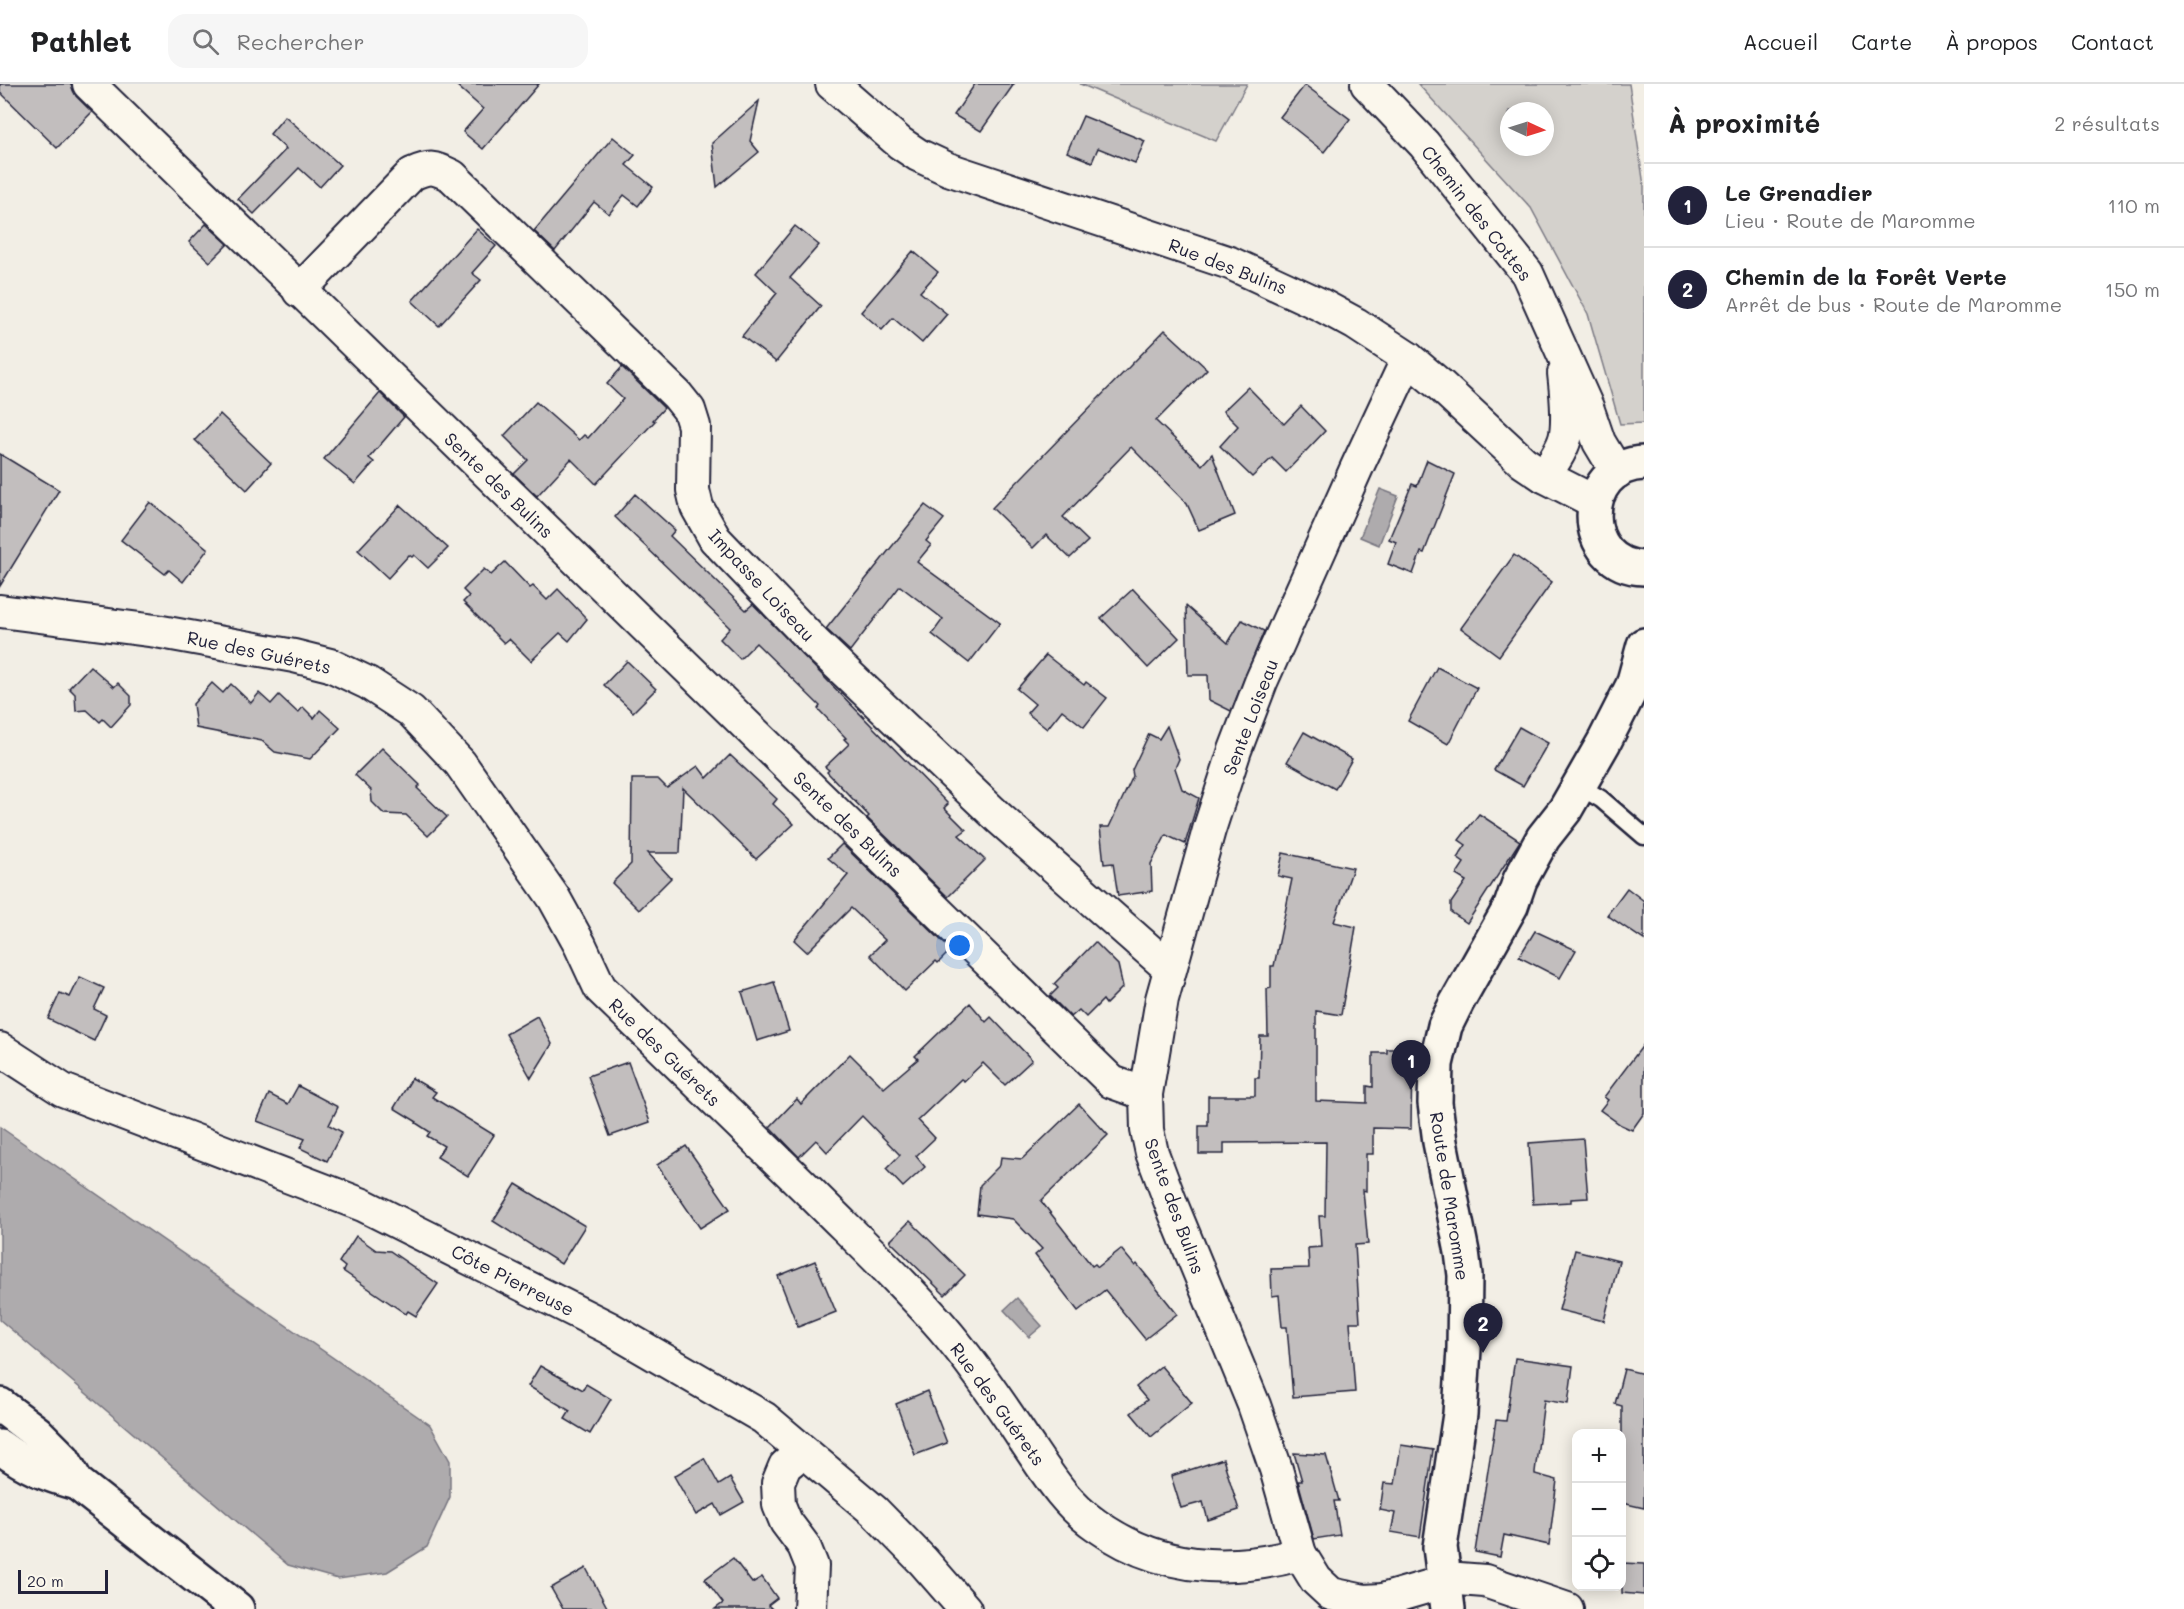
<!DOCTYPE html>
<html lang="fr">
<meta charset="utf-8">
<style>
:root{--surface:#fff;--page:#f6f6f6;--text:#202124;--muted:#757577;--line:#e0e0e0;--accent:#22223b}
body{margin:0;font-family:Mali,sans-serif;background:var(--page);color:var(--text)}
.controls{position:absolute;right:18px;bottom:18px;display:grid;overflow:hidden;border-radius:12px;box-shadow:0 3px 15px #0003}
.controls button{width:54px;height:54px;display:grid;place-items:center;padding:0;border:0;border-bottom:2px solid var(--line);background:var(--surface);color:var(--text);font:30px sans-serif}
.compass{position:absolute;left:1500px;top:18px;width:54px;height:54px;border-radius:50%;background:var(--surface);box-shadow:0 3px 15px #0003;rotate:94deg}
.scale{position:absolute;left:18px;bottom:15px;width:90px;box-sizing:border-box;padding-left:6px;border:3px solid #22223b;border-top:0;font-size:16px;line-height:21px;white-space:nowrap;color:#22223b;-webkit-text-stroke:4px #fbf7ec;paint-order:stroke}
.you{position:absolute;left:960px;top:862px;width:21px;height:21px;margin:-15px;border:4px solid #fff;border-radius:50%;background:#1a73e8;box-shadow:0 0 0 9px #1a73e833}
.badge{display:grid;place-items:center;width:39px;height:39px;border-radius:50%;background:var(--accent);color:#fff;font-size:20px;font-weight:700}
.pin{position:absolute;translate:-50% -50px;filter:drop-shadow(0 2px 3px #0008)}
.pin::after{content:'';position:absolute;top:32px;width:21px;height:18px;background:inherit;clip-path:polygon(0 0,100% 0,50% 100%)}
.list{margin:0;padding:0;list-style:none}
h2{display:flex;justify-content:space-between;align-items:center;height:78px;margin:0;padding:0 24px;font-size:26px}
h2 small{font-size:20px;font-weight:400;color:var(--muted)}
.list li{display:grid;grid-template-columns:39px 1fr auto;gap:18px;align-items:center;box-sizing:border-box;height:84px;padding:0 24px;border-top:2px solid var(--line)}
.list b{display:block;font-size:22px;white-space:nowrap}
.list p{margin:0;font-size:20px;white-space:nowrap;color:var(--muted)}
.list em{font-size:20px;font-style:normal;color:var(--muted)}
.icon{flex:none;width:33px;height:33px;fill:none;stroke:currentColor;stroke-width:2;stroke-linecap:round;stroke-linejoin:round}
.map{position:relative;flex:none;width:1644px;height:1525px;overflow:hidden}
header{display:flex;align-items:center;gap:36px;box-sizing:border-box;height:84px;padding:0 30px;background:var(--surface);border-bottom:2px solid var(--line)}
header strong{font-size:28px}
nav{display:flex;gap:33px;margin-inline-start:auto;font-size:21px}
.search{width:420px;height:54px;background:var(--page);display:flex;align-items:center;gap:15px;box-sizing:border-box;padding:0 21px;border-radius:18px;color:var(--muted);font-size:22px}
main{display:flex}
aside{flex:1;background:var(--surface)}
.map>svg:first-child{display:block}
</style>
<header>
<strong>Pathlet</strong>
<div class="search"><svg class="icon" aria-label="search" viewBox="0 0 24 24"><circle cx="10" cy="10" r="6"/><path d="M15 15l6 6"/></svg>Rechercher</div>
<nav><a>Accueil</a><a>Carte</a><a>À propos</a><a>Contact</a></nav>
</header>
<main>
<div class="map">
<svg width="1644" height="1525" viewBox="0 0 1644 1525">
<rect width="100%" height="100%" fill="#f2eee5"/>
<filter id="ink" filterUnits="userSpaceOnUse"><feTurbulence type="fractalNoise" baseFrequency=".0167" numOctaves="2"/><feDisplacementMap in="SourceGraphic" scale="12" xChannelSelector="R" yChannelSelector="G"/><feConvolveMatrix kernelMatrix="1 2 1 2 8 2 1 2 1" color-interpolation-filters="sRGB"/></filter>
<g filter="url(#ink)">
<!-- green -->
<g fill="#d4d1cc" stroke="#7b7a84" stroke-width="1.5" fill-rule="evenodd">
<path d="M 1080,0 L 1247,0 L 1216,57 Z"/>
<path d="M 1418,0 L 1629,0 L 1644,102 L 1644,339 L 1620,340 L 1588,230 L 1531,124 ZM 1509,27 L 1545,27 L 1545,63 L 1509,63 Z"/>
</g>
<!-- water -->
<g fill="#aeabad" stroke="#76747f" stroke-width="1.5">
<path d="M 1380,405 L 1398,412 L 1379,461 L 1360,453 Z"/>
<path d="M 0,1043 L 430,1341 L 450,1377 L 450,1413 L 427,1463 L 387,1488 L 338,1495 L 288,1481 L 0,1236 Z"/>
<path d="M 1017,1214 L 1042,1242 L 1029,1253 L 1004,1226 Z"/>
</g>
<!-- building -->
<g fill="#c2bebe" stroke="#22223b" stroke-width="1.5">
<path d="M 0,0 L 71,0 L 76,12 L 92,28 L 57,64 L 0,8 Z"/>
<path d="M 455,0 L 539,0 L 483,65 L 463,48 L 483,25 Z"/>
<path d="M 975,0 L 1014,0 L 981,47 L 954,31 Z"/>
<path d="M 1305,1 L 1350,35 L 1324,68 L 1280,33 Z"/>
<path d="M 759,17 L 750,57 L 759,68 L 717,103 L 712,59 Z"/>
<path d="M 285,32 L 340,81 L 320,103 L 299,84 L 254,130 L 238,115 L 286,65 L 270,50 Z"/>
<path d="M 1083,32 L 1145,57 L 1135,79 L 1098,64 L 1092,78 L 1067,68 Z"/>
<path d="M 613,53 L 635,71 L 626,81 L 653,103 L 638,122 L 624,111 L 609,130 L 594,118 L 555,167 L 534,147 Z"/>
<path d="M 206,140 L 228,160 L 210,178 L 189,158 Z"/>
<path d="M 795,142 L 819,161 L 790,194 L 821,222 L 776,278 L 742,252 L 777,209 L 756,189 Z"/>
<path d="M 477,145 L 496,162 L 472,189 L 481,196 L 439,242 L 412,217 Z"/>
<path d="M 913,167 L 938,188 L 920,208 L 947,230 L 922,259 L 893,234 L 882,246 L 861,228 Z"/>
<path d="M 1165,246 L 1207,285 L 1156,337 L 1202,381 L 1212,370 L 1235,431 L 1199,446 L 1187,420 L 1131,363 L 1063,433 L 1088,457 L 1070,474 L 1046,451 L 1033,464 L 992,424 Z"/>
<path d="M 622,283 L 664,324 L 653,336 L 655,337 L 596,400 L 571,375 L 537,412 L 514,390 L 528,376 L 504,352 L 536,318 L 579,356 L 584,351 L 588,354 L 623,315 L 607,300 Z"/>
<path d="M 1248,303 L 1284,340 L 1301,322 L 1325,347 L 1286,388 L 1272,374 L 1252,393 L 1220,362 L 1238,342 L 1223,327 Z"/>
<path d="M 380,309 L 404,333 L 369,374 L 374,378 L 355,400 L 324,375 Z"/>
<path d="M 220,330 L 271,379 L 247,406 L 195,356 Z"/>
<path d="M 0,370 L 59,406 L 0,502 Z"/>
<path d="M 1427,376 L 1455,390 L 1424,469 L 1421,468 L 1413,490 L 1388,480 L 1396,458 L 1389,455 L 1412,400 L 1417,402 Z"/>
<path d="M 635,410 L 675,446 L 670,452 L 746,526 L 753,520 L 948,720 L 944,724 L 966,746 L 959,751 L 985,776 L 948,813 L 867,734 L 869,732 L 827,688 L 829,686 L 825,683 L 849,660 L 844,655 L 846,654 L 818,625 L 820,622 L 756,559 L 740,575 L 720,555 L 730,544 L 615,433 Z"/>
<path d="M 150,418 L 208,465 L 183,498 L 169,486 L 165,490 L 121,456 Z"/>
<path d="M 400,421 L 448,464 L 428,484 L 414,471 L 412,473 L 409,471 L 388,494 L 358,466 Z"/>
<path d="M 925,421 L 944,435 L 926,457 L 931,461 L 917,478 L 1000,539 L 969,579 L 932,550 L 943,535 L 900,502 L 850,567 L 826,545 Z"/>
<path d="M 1514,471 L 1552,498 L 1499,572 L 1461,544 Z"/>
<path d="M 505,478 L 530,504 L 533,502 L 547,516 L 558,505 L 587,535 L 569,557 L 560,549 L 531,577 L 509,555 L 504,559 L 463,518 L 469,512 L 463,506 L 484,485 L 491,491 Z"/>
<path d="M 1133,505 L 1179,554 L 1148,584 L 1101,534 Z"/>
<path d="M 1186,522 L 1228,559 L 1242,536 L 1264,547 L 1231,627 L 1209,616 L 1208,591 L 1188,591 Z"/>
<path d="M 1046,571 L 1084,601 L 1086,598 L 1107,614 L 1084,643 L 1062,626 L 1047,645 L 1027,629 L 1035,620 L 1017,605 Z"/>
<path d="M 627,577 L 656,605 L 633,628 L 604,601 Z"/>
<path d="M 90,582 L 114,603 L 118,599 L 131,612 L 131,621 L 111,643 L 103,635 L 100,638 L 87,626 L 76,627 L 75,610 L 69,604 Z"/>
<path d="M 1437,583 L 1477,604 L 1448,660 L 1408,637 Z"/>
<path d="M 212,599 L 223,609 L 231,600 L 251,619 L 259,609 L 271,620 L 279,611 L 298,629 L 303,623 L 314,634 L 320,626 L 340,644 L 310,675 L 275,668 L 262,657 L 196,644 L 193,620 Z"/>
<path d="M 1167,642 L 1179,675 L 1175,684 L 1182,705 L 1199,714 L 1185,760 L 1166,751 L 1151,780 L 1152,807 L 1118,812 L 1113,779 L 1104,780 L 1100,743 L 1109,743 L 1133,692 L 1132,686 L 1149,650 L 1159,655 Z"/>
<path d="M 1519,643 L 1548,659 L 1523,702 L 1494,686 Z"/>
<path d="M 1304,648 L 1352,675 L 1335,705 L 1287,678 Z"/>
<path d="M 382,664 L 420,701 L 417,704 L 447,733 L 428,752 L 406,731 L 384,730 L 372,718 L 371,706 L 355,691 Z"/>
<path d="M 730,671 L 777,715 L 773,720 L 794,740 L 756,775 L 683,704 L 680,769 L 648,769 L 671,794 L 639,826 L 612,799 L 631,780 L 632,695 L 658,695 L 667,704 L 698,682 L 707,694 Z"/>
<path d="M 1479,730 L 1520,757 L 1467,839 L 1451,828 L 1451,819 L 1466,797 L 1456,791 L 1464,779 L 1457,774 L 1466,761 L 1459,756 Z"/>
<path d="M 842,760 L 951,866 L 938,879 L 936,877 L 905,907 L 870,871 L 885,856 L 851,824 L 807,868 L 794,856 L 848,791 L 828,774 Z"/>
<path d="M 1283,769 L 1353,784 L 1334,838 L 1356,843 L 1341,931 L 1316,927 L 1316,1017 L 1367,1019 L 1367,1002 L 1373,1003 L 1373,969 L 1387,969 L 1387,965 L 1412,965 L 1411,1045 L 1373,1044 L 1373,1070 L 1366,1070 L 1366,1107 L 1363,1106 L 1368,1160 L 1355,1161 L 1360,1238 L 1350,1238 L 1355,1308 L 1293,1313 L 1287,1243 L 1282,1243 L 1279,1211 L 1272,1212 L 1271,1185 L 1309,1184 L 1308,1164 L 1321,1163 L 1319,1132 L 1325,1132 L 1326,1058 L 1224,1059 L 1224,1070 L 1199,1070 L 1199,1042 L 1208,1042 L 1208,1012 L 1255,1012 L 1255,994 L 1259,994 L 1260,952 L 1268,952 L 1267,905 L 1271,904 L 1271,882 L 1274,882 L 1292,795 L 1278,792 Z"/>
<path d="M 1627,804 L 1644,817 L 1644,856 L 1607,831 Z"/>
<path d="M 1535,847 L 1576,866 L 1560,894 L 1519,873 Z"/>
<path d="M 1095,858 L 1118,881 L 1123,903 L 1106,920 L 1103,916 L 1086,933 L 1079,926 L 1071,933 L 1050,912 L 1058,904 L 1054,900 Z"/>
<path d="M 80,893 L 104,904 L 94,925 L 106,931 L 94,957 L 48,935 L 60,909 L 70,913 Z"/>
<path d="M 774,898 L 789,947 L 757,957 L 742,908 Z"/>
<path d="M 970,919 L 986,938 L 991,933 L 1032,976 L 1005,1001 L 983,979 L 964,997 L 961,995 L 918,1036 L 935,1054 L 916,1072 L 925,1083 L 903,1103 L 886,1085 L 900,1071 L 862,1032 L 827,1068 L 816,1056 L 799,1073 L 770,1043 L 797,1015 L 801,1020 L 850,970 L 884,1004 L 918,975 L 915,972 Z"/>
<path d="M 537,932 L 552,960 L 531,994 L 506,950 Z"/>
<path d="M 1644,960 L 1644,1029 L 1632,1046 L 1621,1041 L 1600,1026 L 1608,1016 L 1604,1013 Z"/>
<path d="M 628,978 L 650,1038 L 610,1052 L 588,992 Z"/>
<path d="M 412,994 L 436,1008 L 432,1013 L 494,1051 L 468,1092 L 437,1073 L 444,1062 L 427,1052 L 430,1048 L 416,1039 L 417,1038 L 394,1024 Z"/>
<path d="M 298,1002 L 338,1023 L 329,1041 L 342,1048 L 327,1077 L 300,1064 L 305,1055 L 257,1037 L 269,1010 L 288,1020 Z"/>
<path d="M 1079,1020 L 1108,1051 L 1041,1117 L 1092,1182 L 1095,1180 L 1098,1183 L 1121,1165 L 1135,1182 L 1137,1180 L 1177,1230 L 1145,1255 L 1105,1206 L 1078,1227 L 1035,1171 L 1042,1165 L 1013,1135 L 977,1130 L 980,1101 L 1000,1081 L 1001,1073 L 1022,1075 Z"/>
<path d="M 1583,1055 L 1588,1114 L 1571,1115 L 1571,1118 L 1533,1120 L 1529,1059 Z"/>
<path d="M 686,1062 L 730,1125 L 700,1144 L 657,1081 Z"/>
<path d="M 516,1100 L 585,1142 L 561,1180 L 493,1137 Z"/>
<path d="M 910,1137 L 965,1191 L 945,1211 L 890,1157 Z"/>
<path d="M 356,1152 L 376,1166 L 390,1167 L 438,1200 L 416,1232 L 408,1227 L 406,1230 L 343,1187 L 345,1183 L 339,1178 Z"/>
<path d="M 1575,1166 L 1619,1177 L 1604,1237 L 1559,1226 Z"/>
<path d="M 815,1177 L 836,1228 L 798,1243 L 778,1192 Z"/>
<path d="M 1515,1274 L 1573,1282 L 1568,1320 L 1544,1316 L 1535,1388 L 1535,1390 L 1557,1396 L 1549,1461 L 1504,1451 L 1500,1473 L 1475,1468 L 1496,1336 L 1506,1337 Z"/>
<path d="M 540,1282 L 583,1306 L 586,1300 L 611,1315 L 590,1350 L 565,1335 L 570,1327 L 528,1302 Z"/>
<path d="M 1161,1282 L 1192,1319 L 1151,1353 L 1131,1329 L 1147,1316 L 1136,1303 Z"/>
<path d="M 1624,1285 L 1644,1290 L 1644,1424 L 1622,1419 L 1622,1322 L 1615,1320 Z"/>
<path d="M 927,1307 L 947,1359 L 915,1371 L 896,1320 Z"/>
<path d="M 1401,1361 L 1433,1366 L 1420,1453 L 1391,1448 L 1395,1429 L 1380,1426 L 1384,1399 L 1395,1400 Z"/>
<path d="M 1294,1369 L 1326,1371 L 1339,1417 L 1334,1417 L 1340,1451 L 1314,1455 L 1298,1397 L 1302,1397 Z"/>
<path d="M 704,1374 L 719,1401 L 730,1394 L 744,1418 L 721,1431 L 715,1420 L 696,1431 L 674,1392 Z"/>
<path d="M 1223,1375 L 1239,1426 L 1208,1436 L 1203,1418 L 1181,1424 L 1171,1392 Z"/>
<path d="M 733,1474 L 752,1499 L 762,1493 L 777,1514 L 768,1521 L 772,1525 L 715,1525 L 723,1519 L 705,1495 Z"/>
<path d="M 1622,1479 L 1644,1480 L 1644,1511 L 1622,1509 Z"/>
<path d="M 586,1484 L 608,1525 L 563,1525 L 551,1504 Z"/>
</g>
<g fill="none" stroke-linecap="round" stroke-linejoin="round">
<defs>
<path id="lane" d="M 1579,702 L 1601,715 L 1644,752"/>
<g id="street">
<path d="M 89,0 L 1112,998 L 1146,1010"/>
<path d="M 832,0 L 900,59 L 918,71 L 948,85 L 1230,179 L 1321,221 L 1356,240 L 1408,274 L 1440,301 L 1523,378 L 1544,392 L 1595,418"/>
<path d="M 1367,0 L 1424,60 L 1527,189 L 1587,323 L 1599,358 L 1617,388"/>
<path d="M 299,207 L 412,90 C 430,82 434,83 452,92 L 677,311 L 689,326 L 694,342 L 693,406 L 697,423 L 715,455 L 815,559 L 999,734 L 1169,884"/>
<path d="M 1408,274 L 1357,383 L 1261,598 L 1235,666 L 1209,746 L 1162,915 L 1146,1010 L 1147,1046 L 1152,1069 L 1172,1122 L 1254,1321 L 1276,1385 L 1300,1470 L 1316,1496 L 1331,1510 L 1364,1517 L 1382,1516 L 1444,1498 L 1459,1495 L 1485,1497 L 1567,1525"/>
<path d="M 1544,392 C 1552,380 1564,364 1566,350 C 1569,330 1566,309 1564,289"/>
<path d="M 0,527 L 156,547 L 294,572 L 330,581 L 368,599 L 411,627 L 460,679 L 554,814 L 580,861 L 600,904 C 671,973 741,1041 812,1110 C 856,1154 901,1196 942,1243 C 972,1278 998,1316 1023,1354 C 1045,1386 1064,1419 1096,1441 C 1159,1486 1228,1490 1300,1470"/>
<path d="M 0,965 L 63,1006 L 363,1121 L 609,1244 L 764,1334 L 874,1427 L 923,1477 L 965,1525"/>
<path d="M 802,1368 L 785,1382 L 778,1399 L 779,1421 L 786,1438 L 804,1462 L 812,1482 L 810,1525"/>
</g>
<g id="secondary">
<path d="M 1644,379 C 1577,381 1578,483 1644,484"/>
<path d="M 0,1321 L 37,1349 L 63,1375 L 77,1399 L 237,1525"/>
<path d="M 0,1363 C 26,1382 46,1391 77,1399"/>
<path d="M 1448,1525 L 1440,1463 L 1460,1330 L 1464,1265 L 1465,1191 L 1462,1168 L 1440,1058 L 1435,1019 L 1436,980 L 1445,942 L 1457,918 L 1511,822 L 1520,796 L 1543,754 L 1565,726 L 1604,658 L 1633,601 L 1644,561"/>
</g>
</defs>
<!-- lane casing -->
<use href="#lane" stroke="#22223b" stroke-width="21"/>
<!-- street casing -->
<use href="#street" stroke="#22223b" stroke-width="36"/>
<!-- secondary casing -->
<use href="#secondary" stroke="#22223b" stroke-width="38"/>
<!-- lane -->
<use href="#lane" stroke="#fbf7ec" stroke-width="16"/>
<!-- street -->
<use href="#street" stroke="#fbf7ec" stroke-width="32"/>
<!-- secondary -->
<use href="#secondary" stroke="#fbf7ec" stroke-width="33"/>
</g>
</g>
<g text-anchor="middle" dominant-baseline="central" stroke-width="5" stroke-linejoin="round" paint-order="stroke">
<!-- street labels -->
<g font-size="18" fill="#22223b" stroke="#fbf7ec">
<text transform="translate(1477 129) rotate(52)">Chemin des Cottes</text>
<text transform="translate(1228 182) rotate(21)">Rue des Bulins</text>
<text transform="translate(499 401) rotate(44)">Sente des Bulins</text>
<text transform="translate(762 501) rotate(47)">Impasse Loiseau</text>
<text transform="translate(259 568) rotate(12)">Rue des Guérets</text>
<text transform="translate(1250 633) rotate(-69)">Sente Loiseau</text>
<text transform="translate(848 740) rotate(44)">Sente des Bulins</text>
<text transform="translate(665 968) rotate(44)">Rue des Guérets</text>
<text transform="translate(1450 1112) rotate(81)">Route de Maromme</text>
<text transform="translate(1175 1122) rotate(70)">Sente des Bulins</text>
<text transform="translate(513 1196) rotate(27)">Côte Pierreuse</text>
<text transform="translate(998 1320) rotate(54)">Rue des Guérets</text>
</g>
</g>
</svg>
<div class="controls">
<button>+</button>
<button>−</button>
<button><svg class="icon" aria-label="locate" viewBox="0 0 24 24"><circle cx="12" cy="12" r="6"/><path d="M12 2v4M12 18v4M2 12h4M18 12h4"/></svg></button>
</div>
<svg class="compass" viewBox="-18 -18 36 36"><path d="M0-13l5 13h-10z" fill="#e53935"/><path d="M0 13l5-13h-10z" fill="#757577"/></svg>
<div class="scale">20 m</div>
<div class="you"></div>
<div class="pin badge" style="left:1411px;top:1006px">1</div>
<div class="pin badge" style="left:1483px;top:1269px">2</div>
</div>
<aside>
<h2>À proximité<small>2 résultats</small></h2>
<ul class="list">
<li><span class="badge">1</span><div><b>Le Grenadier</b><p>Lieu · Route de Maromme</p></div><em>110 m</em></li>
<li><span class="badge">2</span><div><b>Chemin de la Forêt Verte</b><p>Arrêt de bus · Route de Maromme</p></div><em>150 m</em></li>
</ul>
</aside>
</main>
